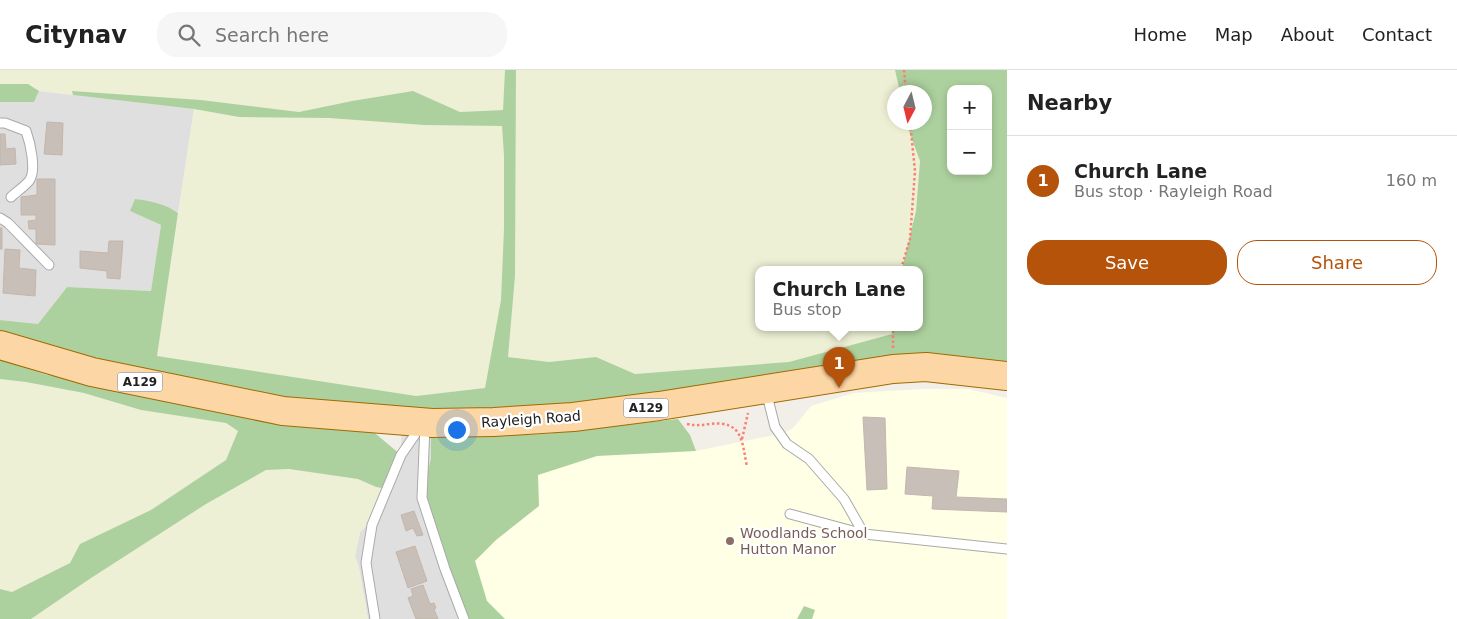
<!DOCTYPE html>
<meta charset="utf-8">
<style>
:root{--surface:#fff;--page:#f6f6f6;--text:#222;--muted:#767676;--line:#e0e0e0;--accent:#b45309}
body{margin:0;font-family:"DejaVu Sans",sans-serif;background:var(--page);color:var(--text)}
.controls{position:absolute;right:15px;top:15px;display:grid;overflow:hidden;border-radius:10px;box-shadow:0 2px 8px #0003}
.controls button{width:45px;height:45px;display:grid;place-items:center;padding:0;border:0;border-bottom:1px solid var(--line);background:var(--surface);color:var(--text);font:25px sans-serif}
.compass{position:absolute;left:887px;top:15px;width:45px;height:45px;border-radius:50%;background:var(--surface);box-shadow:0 2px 8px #0003;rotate:187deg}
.you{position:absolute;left:456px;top:359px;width:18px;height:18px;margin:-12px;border:4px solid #fff;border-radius:50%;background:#1a73e8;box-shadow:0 0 0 8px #1a73e833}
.badge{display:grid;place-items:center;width:32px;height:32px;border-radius:50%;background:var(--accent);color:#fff;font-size:16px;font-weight:700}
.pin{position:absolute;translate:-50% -41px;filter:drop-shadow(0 1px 2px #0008)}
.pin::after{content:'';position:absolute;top:26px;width:18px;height:15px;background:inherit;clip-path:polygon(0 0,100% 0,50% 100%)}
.popup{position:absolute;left:755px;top:196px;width:168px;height:65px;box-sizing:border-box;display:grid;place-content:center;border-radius:10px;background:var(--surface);filter:drop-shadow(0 1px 4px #0005);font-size:16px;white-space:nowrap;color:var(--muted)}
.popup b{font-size:19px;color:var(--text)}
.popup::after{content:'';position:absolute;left:50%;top:100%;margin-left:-10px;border:10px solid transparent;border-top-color:var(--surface)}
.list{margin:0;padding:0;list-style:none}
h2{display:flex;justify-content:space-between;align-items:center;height:65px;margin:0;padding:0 20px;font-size:21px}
h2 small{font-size:16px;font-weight:400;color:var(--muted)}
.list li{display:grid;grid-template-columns:32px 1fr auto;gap:15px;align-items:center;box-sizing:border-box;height:90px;padding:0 20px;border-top:1px solid var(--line)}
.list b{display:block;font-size:19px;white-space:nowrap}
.list p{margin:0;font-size:16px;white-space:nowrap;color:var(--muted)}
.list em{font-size:16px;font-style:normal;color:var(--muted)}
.actions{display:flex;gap:10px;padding:15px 20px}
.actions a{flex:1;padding:11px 0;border:1px solid var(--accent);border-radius:20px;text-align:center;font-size:18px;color:var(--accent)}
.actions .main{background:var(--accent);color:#fff}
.icon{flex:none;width:28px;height:28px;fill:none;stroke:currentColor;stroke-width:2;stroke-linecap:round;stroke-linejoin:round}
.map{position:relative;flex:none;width:1007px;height:549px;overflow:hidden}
header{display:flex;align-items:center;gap:30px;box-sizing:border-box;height:70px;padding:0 25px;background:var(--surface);border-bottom:1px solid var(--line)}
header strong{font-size:24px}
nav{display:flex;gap:28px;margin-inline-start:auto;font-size:18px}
.search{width:350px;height:45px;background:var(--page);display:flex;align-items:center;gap:12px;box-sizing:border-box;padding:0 18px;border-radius:20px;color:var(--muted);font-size:19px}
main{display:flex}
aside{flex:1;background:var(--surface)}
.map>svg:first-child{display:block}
</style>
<header>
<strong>Citynav</strong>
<div class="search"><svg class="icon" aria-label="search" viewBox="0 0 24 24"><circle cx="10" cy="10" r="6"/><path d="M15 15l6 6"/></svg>Search here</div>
<nav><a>Home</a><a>Map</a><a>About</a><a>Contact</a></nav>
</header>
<main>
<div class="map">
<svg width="1007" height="549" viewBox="0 0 1007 549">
<rect width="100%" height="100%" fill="#f2efe9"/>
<!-- residential -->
<g fill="#e0dfdf">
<path d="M 39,21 L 194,39 L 178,143 L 172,139 L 130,141 L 161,155 L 151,221 L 67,217 L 38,254 L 0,250 L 0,32 L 34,32 Z"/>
<path d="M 402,350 L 432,353 L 431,388 L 422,428 L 464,549 L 368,549 L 359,498 L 355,486 L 360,462 L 370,452 L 401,385 Z"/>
</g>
<!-- education -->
<path fill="#ffffe5" d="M 923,319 L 968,319 L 1007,328 L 1007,549 L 479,549 L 435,387 L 574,379 L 696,381 L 784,363 L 793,358 L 811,336 L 854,323 Z"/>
<!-- farmland -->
<g fill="#eef0d5">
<path d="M 0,0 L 505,0 L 505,11 L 503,40 L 460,42 L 413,21 L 352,31 L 299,42 L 201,30 L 72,21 L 73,25 L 39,21 L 28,14 L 0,14 Z"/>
<path d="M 516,0 L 895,0 L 900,22 L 894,22 L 894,52 L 906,53 L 920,91 L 916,141 L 902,199 L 759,199 L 759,257 L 892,257 L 893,264 L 789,292 L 634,304 L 596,287 L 549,292 L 508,287 L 515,206 Z"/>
<path d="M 194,39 L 239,47 L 329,48 L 424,55 L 502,56 L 504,86 L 504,158 L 501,230 L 486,318 L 416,326 L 157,286 Z"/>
<path d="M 0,309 L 26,312 L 84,323 L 141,340 L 226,353 L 238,361 L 226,390 L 151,440 L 80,474 L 70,493 L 12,522 L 0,519 Z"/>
<path d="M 289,399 L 358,409 L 376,417 L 388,419 L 370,452 L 360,462 L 355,486 L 359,498 L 368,549 L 31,549 L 88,510 L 206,434 L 267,400 Z"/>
</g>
<!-- forest -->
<g fill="#add19e" fill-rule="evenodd">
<path d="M 505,0 L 516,0 L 515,206 L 508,287 L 549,292 L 596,287 L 635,304 L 789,292 L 892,264 L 892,257 L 919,257 L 919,199 L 902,199 L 916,141 L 920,91 L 906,53 L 924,52 L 924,22 L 900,22 L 895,0 L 1007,0 L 1007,304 L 765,318 L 402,350 L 0,275 L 0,250 L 38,254 L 67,217 L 151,221 L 161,155 L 130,141 L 135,129 C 151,131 166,134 178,143 L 157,286 L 416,326 L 485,318 L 501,230 L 504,158 L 504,86 L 502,56 L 424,55 L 329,48 L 239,47 L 194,39 L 73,25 L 72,21 L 201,30 L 299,42 L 352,31 L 413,21 L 460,42 L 503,40 ZM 951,19 L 988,19 L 988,101 L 951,101 Z"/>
<path d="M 0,14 L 28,14 L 39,21 L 34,32 L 0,32 Z"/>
<path d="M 0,290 L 47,305 L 165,320 L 261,343 L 309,358 L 334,352 L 370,359 L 401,385 L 388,419 L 376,417 L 358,409 L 289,399 L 266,400 L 206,434 L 88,510 L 31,549 L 0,549 L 0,519 L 12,522 L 70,493 L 80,474 L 151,440 L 226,390 L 238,361 L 226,353 L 141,340 L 84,323 L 26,312 L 0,309 Z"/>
<path d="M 678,349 L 690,365 L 696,381 L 597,386 L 538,405 L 539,436 L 496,470 L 475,491 L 487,531 L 505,549 L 464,549 L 422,428 L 431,388 L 431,368 L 545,364 Z"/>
<path d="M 804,536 L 815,540 L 812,549 L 797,549 Z"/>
</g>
<!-- building -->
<g fill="#c7bfb8" stroke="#c4b6ab">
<path d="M 47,52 L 63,53 L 62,85 L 44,84 Z"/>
<path d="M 0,64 L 5,64 L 6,79 L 15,78 L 16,94 L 0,95 Z"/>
<path d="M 37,109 L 55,109 L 55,175 L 36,174 L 36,159 L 29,159 L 28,151 L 36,150 L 36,145 L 21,145 L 21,127 L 37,125 Z"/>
<rect x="0" y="158" width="2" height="21"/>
<path d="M 109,171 L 123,171 L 120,209 L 107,208 L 107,201 L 80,198 L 80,181 L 108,183 Z"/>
<path d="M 5,179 L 20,180 L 19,198 L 36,200 L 35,226 L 3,223 Z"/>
<path d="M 863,347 L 885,348 L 887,419 L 867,420 Z"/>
<path d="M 907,397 L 959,401 L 956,427 L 1007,429 L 1007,442 L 932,439 L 933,426 L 905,424 Z"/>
<path d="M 414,441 L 423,465 L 417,466 L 413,458 L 406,461 L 401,445 Z"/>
<path d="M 415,476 L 427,511 L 408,518 L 396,482 Z"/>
<path d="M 423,515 L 430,534 L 434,533 L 436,538 L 434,539 L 438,549 L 416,549 L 408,528 L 413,526 L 411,519 Z"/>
</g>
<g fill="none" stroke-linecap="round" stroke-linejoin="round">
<defs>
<g id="lane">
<path d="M 0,53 L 5,53 L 26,61 C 30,72 37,101 29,111 C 24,117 16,122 11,127"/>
<path d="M 0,148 L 8,153 L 49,195"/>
<path d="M 766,321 L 775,357 L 787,374 L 809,389 L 844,429 L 864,464 L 1007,479"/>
<path d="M 425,355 L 422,428 L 445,499 L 464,549"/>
<path d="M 790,444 L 864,464"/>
<path d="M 375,549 L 366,493 L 372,455 L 401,385 L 421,356"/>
</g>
<path id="primary" d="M 0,275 L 92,302 L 283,341 L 432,353 L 494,352 L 573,347 L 659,336 L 893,299 L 926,297 L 1007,306"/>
</defs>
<!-- lane casing -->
<use href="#lane" stroke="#a9a9a9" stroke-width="11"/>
<!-- primary casing -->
<use href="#primary" stroke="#a06b00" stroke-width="30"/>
<!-- path -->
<g stroke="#fa8072" stroke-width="2.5" stroke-dasharray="2.5 2.5" stroke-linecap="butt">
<path d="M 904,0 L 906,22"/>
<path d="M 901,199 L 910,169 L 915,101 L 910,52"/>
<path d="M 893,278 L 893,257"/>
<path d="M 687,354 C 696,356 701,355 710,354 C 743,350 742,372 747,397"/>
<path d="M 742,369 L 748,343"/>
</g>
<!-- lane -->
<use href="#lane" stroke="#fff" stroke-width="9"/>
<!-- primary -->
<use href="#primary" stroke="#fcd6a4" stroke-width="28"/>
</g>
<!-- markers -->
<circle fill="#8d6e63" stroke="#fff" stroke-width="2" cx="730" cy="471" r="5"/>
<g text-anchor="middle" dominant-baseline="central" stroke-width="4.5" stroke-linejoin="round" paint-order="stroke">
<!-- shield labels -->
<g fill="#fff" stroke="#646464" stroke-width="1">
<rect x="117.5" y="302.5" width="45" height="19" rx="4"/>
<rect x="623.5" y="328.5" width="45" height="19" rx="4"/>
</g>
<g font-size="12" font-weight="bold" fill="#222">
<text x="140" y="312">A129</text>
<text x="646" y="338">A129</text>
</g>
<!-- street labels -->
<g font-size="14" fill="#222" stroke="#fff">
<text transform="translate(531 349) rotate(-4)">Rayleigh Road</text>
</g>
<!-- education labels -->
<g font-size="14" fill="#785e54" stroke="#fff" text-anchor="start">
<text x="740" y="463">Woodlands School<tspan x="740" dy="16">Hutton Manor</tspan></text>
</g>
</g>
</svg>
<div class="controls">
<button>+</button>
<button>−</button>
</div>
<svg class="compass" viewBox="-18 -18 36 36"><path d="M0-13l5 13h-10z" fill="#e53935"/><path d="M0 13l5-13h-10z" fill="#767676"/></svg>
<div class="you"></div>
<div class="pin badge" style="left:839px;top:318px">1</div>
<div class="popup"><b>Church Lane</b>Bus stop</div>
</div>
<aside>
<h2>Nearby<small></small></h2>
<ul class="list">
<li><span class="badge">1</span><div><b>Church Lane</b><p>Bus stop · Rayleigh Road</p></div><em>160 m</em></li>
</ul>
<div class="actions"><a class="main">Save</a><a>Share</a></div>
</aside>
</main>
